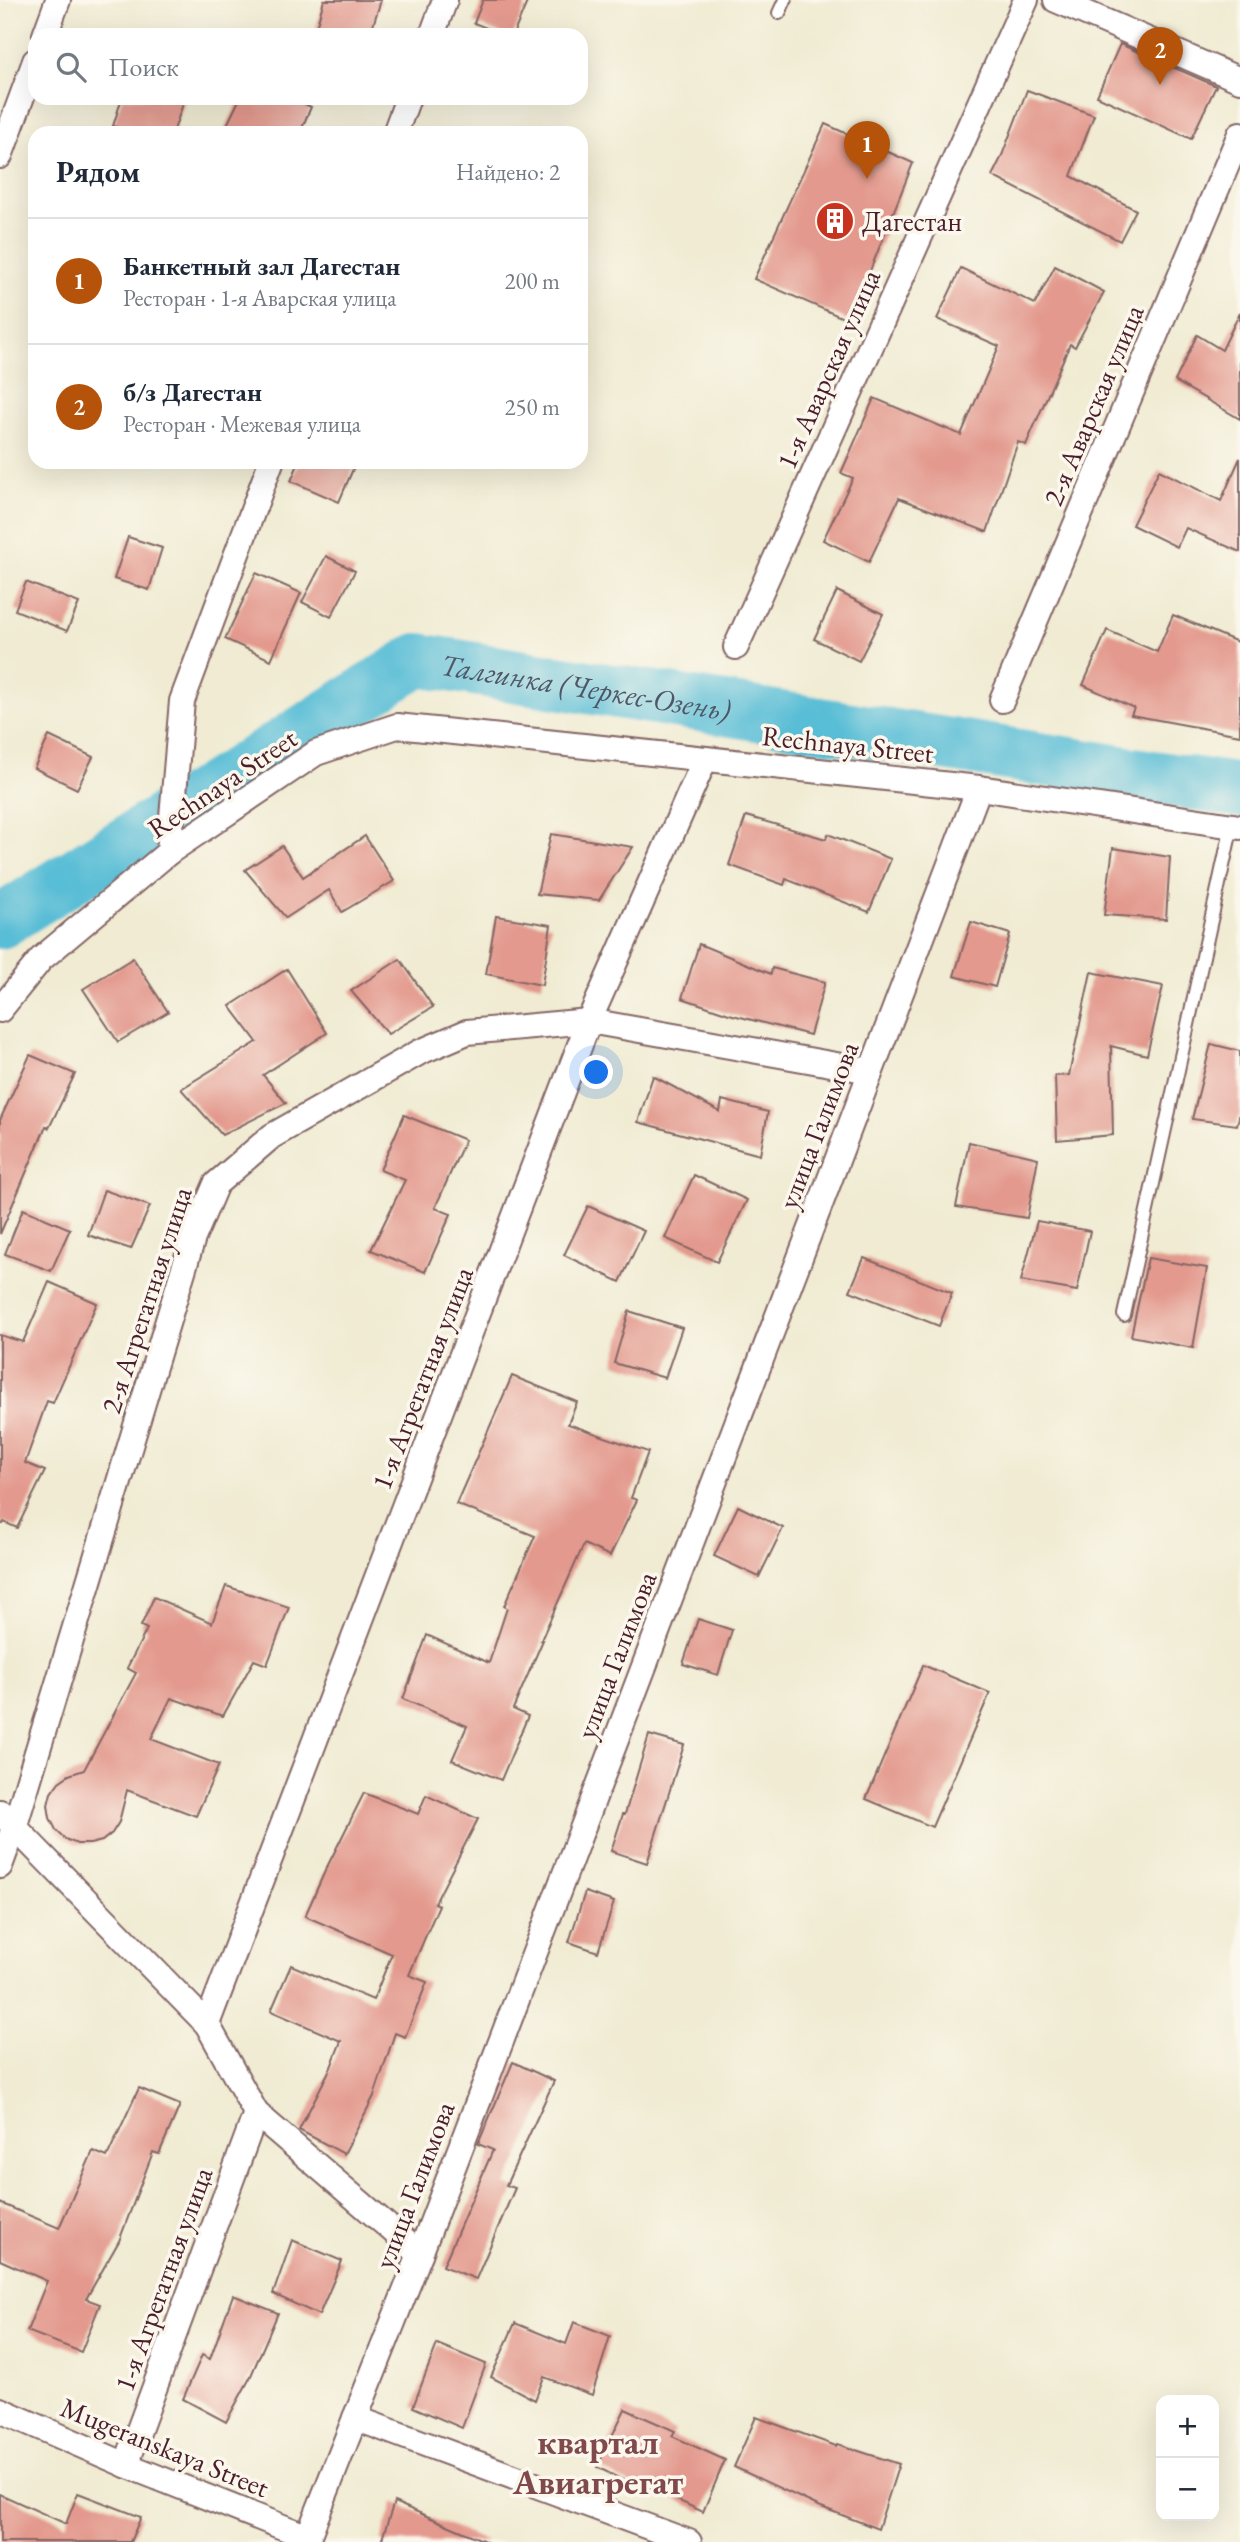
<!DOCTYPE html>
<html lang="ru">
<meta charset="utf-8">
<style>
:root{--surface:#fff;--page:#f2f2f3;--text:#1f2937;--muted:#747a83;--line:#e0e1e3;--accent:#b45309}
body{margin:0;font-family:"EB Garamond",serif;background:var(--page);color:var(--text)}
.controls{position:absolute;right:21px;bottom:21px;display:grid;overflow:hidden;border-radius:14px;box-shadow:0 7px 28px #0002}
.controls button{width:63px;height:63px;display:grid;place-items:center;padding:0;border:0;border-bottom:2px solid var(--line);background:var(--surface);color:var(--text);font:35px sans-serif}
.you{position:absolute;left:597px;top:1073px;width:24px;height:24px;margin:-18px;border:5px solid #fff;border-radius:50%;background:#1a73e8;box-shadow:0 0 0 10px #1a73e833}
.badge{display:grid;place-items:center;width:46px;height:46px;border-radius:50%;background:var(--accent);color:#fff;font-size:23px;font-weight:700}
.pin{position:absolute;translate:-50% -58px;filter:drop-shadow(0 2px 4px #0008)}
.pin::after{content:'';position:absolute;top:37px;width:24px;height:21px;background:inherit;clip-path:polygon(0 0,100% 0,50% 100%)}
.list{margin:0;padding:0;list-style:none}
h2{display:flex;justify-content:space-between;align-items:center;height:91px;margin:0;padding:0 28px;font-size:30px}
h2 small{font-size:23px;font-weight:400;color:var(--muted)}
.list li{display:grid;grid-template-columns:46px 1fr auto;gap:21px;align-items:center;box-sizing:border-box;height:126px;padding:0 28px;border-top:2px solid var(--line)}
.list b{display:block;font-size:26px;white-space:nowrap}
.list p{margin:0;font-size:23px;white-space:nowrap;color:var(--muted)}
.list em{font-size:23px;font-style:normal;color:var(--muted)}
.icon{flex:none;width:38px;height:38px;fill:none;stroke:currentColor;stroke-width:2;stroke-linecap:round;stroke-linejoin:round}
.map{position:relative;flex:none;width:1240px;height:2542px;overflow:hidden}
.search{position:absolute;background:var(--surface);box-shadow:0 7px 28px #0002;left:28px;top:28px;width:560px;height:77px;display:flex;align-items:center;gap:18px;box-sizing:border-box;padding:0 24px;border-radius:21px;color:var(--muted);font-size:26px}
.panel{position:absolute;background:var(--surface);box-shadow:0 7px 28px #0002;left:28px;top:126px;width:560px;height:343px;border-radius:21px}
.map>svg:first-child{display:block}
</style>
<div class="map">
<svg width="1240" height="2542" viewBox="0 0 1240 2542">
<rect width="100%" height="100%" fill="#fbf7ec"/>
<filter id="ink" filterUnits="userSpaceOnUse"><feTurbulence type="fractalNoise" baseFrequency=".0143" numOctaves="2"/><feDisplacementMap in="SourceGraphic" scale="14" xChannelSelector="R" yChannelSelector="G"/><feConvolveMatrix kernelMatrix="1 2 1 2 8 2 1 2 1" color-interpolation-filters="sRGB"/></filter>
<filter id="wash" filterUnits="userSpaceOnUse"><feTurbulence type="fractalNoise" baseFrequency=".00686" numOctaves="4" result="noise"/><feDisplacementMap in="SourceGraphic" scale="28" xChannelSelector="R" yChannelSelector="G"/><feGaussianBlur stdDeviation="1.57" result="paint"/><feColorMatrix in="noise" values="0 0 0 0 0 0 0 0 0 0 0 0 0 0 0 0 0 1.4 0 .05"/><feComposite in="paint" operator="in"/></filter>
<g filter="url(#wash)">
<rect width="100%" height="100%" fill="#f0ebd2"/>
<g fill="none" stroke-linecap="round" stroke-linejoin="round">
<!-- river -->
<path stroke="#58bdd6" stroke-width="54" id="s1" d="M 0,922 L 418,660 L 1240,791"/>
</g>
<g id="blocks">
<!-- building -->
<g fill="#e3998d">
<path d="M 324,0 L 381,0 L 370,35 L 314,35 Z"/>
<path d="M 483,0 L 528,0 L 513,35 L 504,35 L 474,23 Z"/>
<path d="M 1120,44 L 1216,86 L 1191,139 L 1097,96 Z"/>
<path d="M 1027,90 L 1094,115 L 1071,176 L 1136,210 L 1120,241 L 992,176 L 1001,158 Z"/>
<path d="M 122,98 L 185,98 L 173,133 L 134,133 L 113,126 Z"/>
<path d="M 240,98 L 292,98 L 311,107 L 300,133 L 223,133 Z"/>
<path d="M 825,124 L 913,163 L 850,321 L 754,279 Z"/>
<path d="M 1055,266 L 1104,292 L 1075,347 L 1070,344 L 1026,445 L 1018,442 L 987,532 L 899,498 L 869,562 L 823,540 L 853,478 L 841,473 L 874,398 L 961,435 L 999,346 L 937,319 L 961,268 L 1035,304 Z"/>
<path d="M 1240,312 L 1240,419 L 1175,381 L 1197,335 L 1222,350 Z"/>
<path d="M 1240,458 L 1240,552 L 1186,528 L 1177,547 L 1132,525 L 1159,470 L 1221,501 Z"/>
<path d="M 299,462 L 356,462 L 339,502 L 291,481 Z"/>
<path d="M 128,537 L 162,548 L 149,590 L 114,579 Z"/>
<path d="M 326,556 L 355,571 L 331,617 L 302,602 Z"/>
<path d="M 256,573 L 301,593 L 271,660 L 225,639 Z"/>
<path d="M 26,582 L 79,603 L 67,631 L 15,610 Z"/>
<path d="M 837,591 L 883,614 L 859,661 L 814,639 Z"/>
<path d="M 1173,615 L 1240,643 L 1240,735 L 1131,715 L 1134,708 L 1083,685 L 1107,630 L 1157,652 Z"/>
<path d="M 49,736 L 93,757 L 77,789 L 34,768 Z"/>
<path d="M 746,816 L 826,839 L 828,834 L 891,859 L 869,912 L 786,879 L 784,885 L 729,865 Z"/>
<path d="M 551,834 L 633,847 L 599,900 L 537,894 Z"/>
<path d="M 365,836 L 394,881 L 342,912 L 329,890 L 286,918 L 245,870 L 282,846 L 303,877 Z"/>
<path d="M 1113,848 L 1170,857 L 1166,919 L 1104,915 Z"/>
<path d="M 496,916 L 551,925 L 542,985 L 486,974 Z"/>
<path d="M 971,922 L 1010,934 L 995,987 L 954,976 Z"/>
<path d="M 699,944 L 771,974 L 772,968 L 825,982 L 810,1035 L 729,1014 L 682,998 Z"/>
<path d="M 133,958 L 168,1012 L 118,1042 L 83,989 Z"/>
<path d="M 400,959 L 433,1007 L 388,1034 L 351,991 Z"/>
<path d="M 287,969 L 327,1033 L 263,1075 L 286,1103 L 222,1135 L 181,1089 L 257,1042 L 230,1006 Z"/>
<path d="M 1091,972 L 1163,986 L 1147,1055 L 1111,1046 L 1113,1135 L 1057,1140 L 1055,1076 L 1069,1075 Z"/>
<path d="M 1211,1044 L 1240,1051 L 1240,1113 L 1237,1125 L 1192,1119 Z"/>
<path d="M 30,1055 L 75,1074 L 49,1128 L 46,1126 L 0,1234 L 0,1120 Z"/>
<path d="M 653,1076 L 720,1112 L 722,1100 L 768,1112 L 760,1155 L 638,1122 Z"/>
<path d="M 404,1115 L 465,1140 L 435,1208 L 451,1214 L 425,1272 L 371,1250 L 405,1180 L 380,1170 Z"/>
<path d="M 969,1142 L 1038,1158 L 1027,1218 L 956,1207 Z"/>
<path d="M 694,1175 L 747,1200 L 717,1262 L 665,1238 Z"/>
<path d="M 104,1190 L 150,1206 L 131,1249 L 88,1235 Z"/>
<path d="M 588,1206 L 644,1231 L 620,1282 L 564,1255 Z"/>
<path d="M 23,1209 L 70,1229 L 51,1271 L 5,1254 Z"/>
<path d="M 1037,1221 L 1090,1231 L 1077,1291 L 1021,1281 Z"/>
<path d="M 864,1258 L 952,1293 L 939,1326 L 850,1291 Z"/>
<path d="M 1148,1258 L 1207,1268 L 1193,1348 L 1131,1336 Z"/>
<path d="M 49,1282 L 97,1303 L 53,1403 L 47,1401 L 25,1463 L 45,1471 L 17,1528 L 4,1522 L 3,1524 L 0,1524 L 0,1335 L 23,1342 Z"/>
<path d="M 629,1311 L 682,1328 L 665,1378 L 614,1363 Z"/>
<path d="M 512,1376 L 577,1402 L 568,1424 L 648,1452 L 631,1498 L 637,1500 L 610,1556 L 584,1544 L 541,1640 L 543,1640 L 513,1709 L 528,1716 L 501,1780 L 452,1760 L 467,1726 L 403,1699 L 427,1635 L 489,1663 L 507,1608 L 504,1606 L 535,1536 L 456,1504 Z"/>
<path d="M 738,1506 L 783,1528 L 759,1577 L 714,1556 Z"/>
<path d="M 226,1586 L 289,1607 L 267,1665 L 254,1660 L 223,1716 L 171,1698 L 151,1739 L 219,1765 L 196,1816 L 127,1790 L 119,1822 L 112,1833 L 102,1841 L 90,1844 L 77,1844 L 65,1839 L 56,1830 L 50,1818 L 48,1805 L 51,1793 L 59,1782 L 69,1775 L 84,1770 L 136,1673 L 127,1668 L 147,1629 L 141,1626 L 154,1597 L 212,1623 Z"/>
<path d="M 698,1619 L 732,1630 L 718,1675 L 683,1664 Z"/>
<path d="M 923,1665 L 990,1693 L 932,1827 L 866,1799 Z"/>
<path d="M 649,1735 L 684,1745 L 647,1863 L 611,1851 L 623,1814 L 625,1814 Z"/>
<path d="M 364,1793 L 418,1814 L 426,1795 L 478,1819 L 435,1903 L 439,1905 L 409,1975 L 427,1982 L 405,2037 L 395,2033 L 374,2096 L 344,2154 L 299,2130 L 331,2067 L 341,2041 L 271,2011 L 291,1965 L 373,2000 L 392,1954 L 305,1916 L 325,1871 Z"/>
<path d="M 585,1892 L 614,1902 L 598,1952 L 569,1942 Z"/>
<path d="M 513,2062 L 554,2081 L 506,2185 L 515,2188 L 476,2279 L 443,2266 L 493,2150 L 478,2144 Z"/>
<path d="M 139,2088 L 180,2105 L 159,2154 L 153,2152 L 119,2241 L 86,2299 L 100,2304 L 81,2352 L 27,2331 L 47,2281 L 0,2260 L 0,2203 L 59,2228 L 93,2151 L 107,2157 Z"/>
<path d="M 292,2240 L 342,2261 L 319,2315 L 273,2294 Z"/>
<path d="M 233,2295 L 278,2313 L 250,2378 L 226,2422 L 183,2399 L 202,2355 L 210,2359 Z"/>
<path d="M 574,2322 L 610,2336 L 592,2395 L 544,2377 L 535,2400 L 491,2377 L 515,2323 L 566,2344 Z"/>
<path d="M 437,2344 L 486,2364 L 462,2428 L 413,2407 Z"/>
<path d="M 625,2409 L 675,2431 L 672,2436 L 725,2460 L 703,2512 L 645,2485 L 642,2490 L 597,2467 Z"/>
<path d="M 756,2417 L 836,2446 L 837,2444 L 899,2464 L 878,2529 L 816,2505 L 734,2467 Z"/>
<path d="M 78,2493 L 141,2517 L 130,2542 L 0,2542 L 0,2494 L 66,2524 Z"/>
<path d="M 394,2502 L 487,2542 L 381,2542 Z"/>
</g>
</g>
</g>
<g filter="url(#ink)">
<use href="#blocks" fill-opacity="0" stroke="#846665" stroke-width="2"/>
<g fill="none" stroke-linecap="round" stroke-linejoin="round">
<defs>
<g id="lane">
<path d="M 779,13 L 785,0"/>
<path d="M 1124,1315 L 1232,825"/>
</g>
<g id="street">
<path d="M 1056,0 L 1240,80"/>
<path d="M 45,35 L 58,0"/>
<path d="M 432,35 L 445,0"/>
<path d="M 395,133 L 408,98"/>
<path d="M 0,156 L 35,61"/>
<path d="M 736,647 L 1026,0"/>
<path d="M 1002,700 L 1240,134"/>
<path d="M 169,852 L 182,701 L 271,462"/>
<path d="M 0,1010 L 41,959 L 169,852 L 316,753 L 397,726 L 979,788 L 1240,827"/>
<path d="M 0,1812 L 207,2024 L 256,2113 L 420,2254"/>
<path d="M 0,1866 L 15,1825 L 193,1238 L 216,1184 L 272,1136 L 420,1052 L 467,1032 L 589,1021 L 870,1071"/>
<path d="M 207,2024 L 589,1021 L 705,759"/>
<path d="M 0,2410 L 126,2465 L 308,2537"/>
<path d="M 355,2418 L 689,2542"/>
<path d="M 126,2465 L 256,2113"/>
<path d="M 306,2542 L 420,2254 L 979,788"/>
</g>
</defs>
<!-- lane casing -->
<use href="#lane" stroke="#846665" stroke-width="16"/>
<!-- street casing -->
<use href="#street" stroke="#846665" stroke-width="28"/>
<!-- lane -->
<use href="#lane" stroke="#fff" stroke-width="12"/>
<!-- street -->
<use href="#street" stroke="#fff" stroke-width="24"/>
</g>
</g>
<!-- icons -->
<defs>
<symbol id="building-disc" viewBox="-11 -11 22 22"><circle r="9.5" fill="#c8321e" stroke="#fbf7ec"/><path d="M-4-6H4V6H1V3H-1V6H-4ZM-2.5-4.3h1.7v1.8h-1.7ZM.8-4.3h1.7v1.8H.8ZM-2.5-1h1.7V.8h-1.7ZM.8-1h1.7V.8H.8Z" fill="#fff"/></symbol>
</defs>
<g fill-rule="evenodd">
<use href="#building-disc" x="813" y="199" width="44" height="44"/>
</g>
<g text-anchor="middle" dominant-baseline="central" stroke-width="7" stroke-linejoin="round" paint-order="stroke">
<!-- poi labels -->
<g font-size="28" fill="#4a1f2b" stroke="#fbf7ec" text-anchor="start">
<text x="862" y="221">Дагестан</text>
</g>
<!-- street labels -->
<g font-size="28" fill="#4a1f2b" stroke="#fbf7ec">
<text transform="translate(828 369) rotate(-66)">1-я Аварская улица</text>
<text transform="translate(1093 405) rotate(-67)">2-я Аварская улица</text>
<text transform="translate(848 744) rotate(6)">Rechnaya Street</text>
<text transform="translate(222 783) rotate(-34)">Rechnaya Street</text>
<text transform="translate(818 1125) rotate(-69)">улица Галимова</text>
<text transform="translate(146 1300) rotate(-72)">2-я Агрегатная улица</text>
<text transform="translate(422 1378) rotate(-69)">1-я Агрегатная улица</text>
<text transform="translate(616 1655) rotate(-69)">улица Галимова</text>
<text transform="translate(414 2185) rotate(-69)">улица Галимова</text>
<text transform="translate(163 2279) rotate(-70)">1-я Агрегатная улица</text>
<text transform="translate(165 2447) rotate(22)">Mugeranskaya Street</text>
</g>
<!-- water labels -->
<g font-size="30" font-style="italic" fill="#4f5667" stroke="#fbf7ec">
<text stroke="none"><textPath href="#s1" startOffset="663">Талгинка (Черкес-Озень)</textPath></text>
</g>
<!-- district labels -->
<g font-size="35" font-weight="bold" fill="#804a4d" stroke="#fbf7ec">
<text x="598" y="2441">квартал<tspan x="598" dy="40">Авиагрегат</tspan></text>
</g>
</g>
</svg>
<div class="controls">
<button>+</button>
<button>−</button>
</div>
<div class="you"></div>
<div class="pin badge" style="left:867px;top:179px">1</div>
<div class="pin badge" style="left:1160px;top:85px">2</div>
<div class="search"><svg class="icon" aria-label="search" viewBox="0 0 24 24"><circle cx="10" cy="10" r="6"/><path d="M15 15l6 6"/></svg>Поиск</div>
<section class="panel">
<h2>Рядом<small>Найдено: 2</small></h2>
<ul class="list">
<li><span class="badge">1</span><div><b>Банкетный зал Дагестан</b><p>Ресторан · 1-я Аварская улица</p></div><em>200 m</em></li>
<li><span class="badge">2</span><div><b>б/з Дагестан</b><p>Ресторан · Межевая улица</p></div><em>250 m</em></li>
</ul>
</section>
</div>
